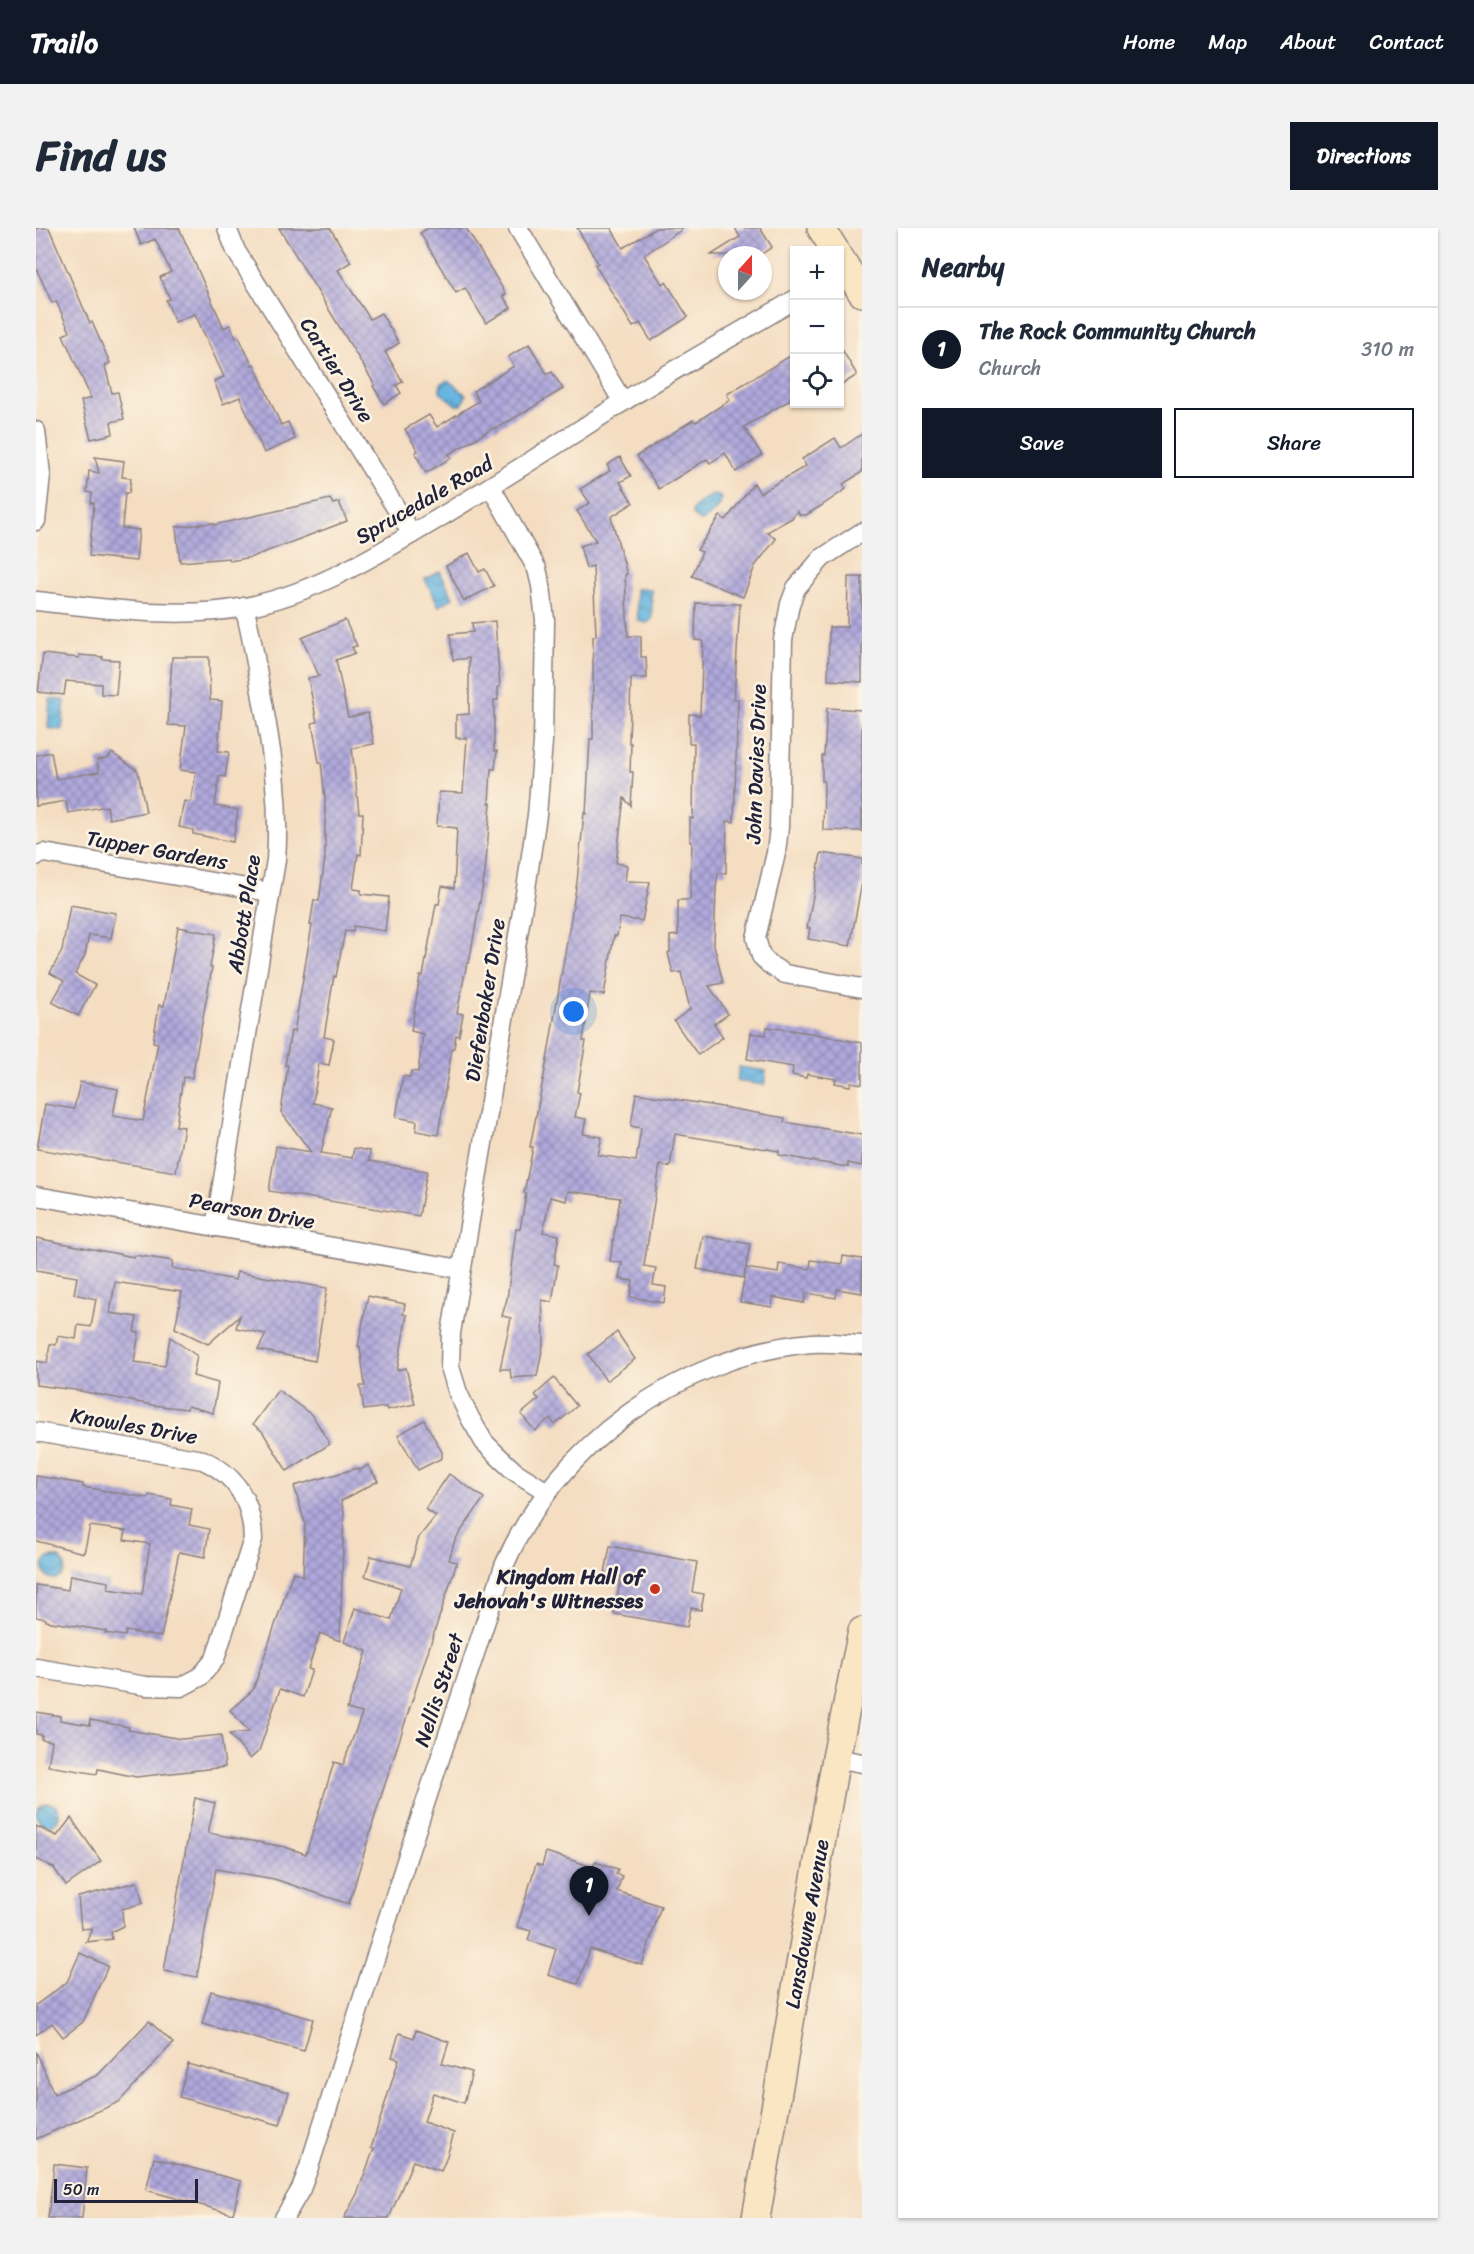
<!DOCTYPE html>
<meta charset="utf-8">
<style>
:root{--surface:#fff;--page:#f2f2f3;--text:#1f2937;--muted:#747a83;--line:#e0e1e3;--accent:#111827}
body{margin:0;font-family:Sriracha,sans-serif;background:var(--page);color:var(--text)}
.controls{position:absolute;right:18px;top:18px;display:grid;overflow:hidden;border-radius:0px;box-shadow:0 2px 4px #0004}
.controls button{width:54px;height:54px;display:grid;place-items:center;padding:0;border:0;border-bottom:2px solid var(--line);background:var(--surface);color:var(--text);font:30px sans-serif}
.compass{position:absolute;left:682px;top:18px;width:54px;height:54px;border-radius:50%;background:var(--surface);box-shadow:0 2px 4px #0004;rotate:21deg}
.scale{position:absolute;left:18px;bottom:15px;width:144px;box-sizing:border-box;padding-left:6px;border:3px solid #22223b;border-top:0;font-size:16px;line-height:21px;white-space:nowrap;color:#22223b;-webkit-text-stroke:4px #fcf5e5;paint-order:stroke}
.you{position:absolute;left:538px;top:784px;width:21px;height:21px;margin:-15px;border:4px solid #fff;border-radius:50%;background:#1a73e8;box-shadow:0 0 0 9px #1a73e833}
.badge{display:grid;place-items:center;width:39px;height:39px;border-radius:50%;background:var(--accent);color:#fff;font-size:20px;font-weight:700}
.pin{position:absolute;translate:-50% -50px;filter:drop-shadow(0 2px 3px #0008)}
.pin::after{content:'';position:absolute;top:32px;width:21px;height:18px;background:inherit;clip-path:polygon(0 0,100% 0,50% 100%)}
.list{margin:0;padding:0;list-style:none}
h2{display:flex;justify-content:space-between;align-items:center;height:78px;margin:0;padding:0 24px;font-size:26px}
h2 small{font-size:20px;font-weight:400;color:var(--muted)}
.list li{display:grid;grid-template-columns:39px 1fr auto;gap:18px;align-items:center;box-sizing:border-box;height:84px;padding:0 24px;border-top:2px solid var(--line)}
.list b{display:block;font-size:22px;white-space:nowrap}
.list p{margin:0;font-size:20px;white-space:nowrap;color:var(--muted)}
.list em{font-size:20px;font-style:normal;color:var(--muted)}
.actions{display:flex;gap:12px;padding:18px 24px}
.actions a{flex:1;padding:14px 0;border:2px solid var(--accent);border-radius:0px;text-align:center;font-size:21px;color:var(--accent)}
.actions .main{background:var(--accent);color:#fff}
.icon{flex:none;width:33px;height:33px;fill:none;stroke:currentColor;stroke-width:2;stroke-linecap:round;stroke-linejoin:round}
.map{position:relative;flex:none;width:826px;height:1990px;overflow:hidden;border-radius:0px}
header{display:flex;align-items:center;gap:36px;box-sizing:border-box;height:84px;padding:0 30px;background:var(--accent);color:#fff}
header strong{font-size:28px}
nav{display:flex;gap:33px;margin-inline-start:auto;font-size:21px}
.intro{display:flex;align-items:center;justify-content:space-between;box-sizing:border-box;height:144px;padding:0 36px}
h1{margin:0;font-size:42px}
.button{padding:15px 27px;border-radius:0px;background:var(--accent);color:#fff;font-size:21px;font-weight:700}
main{display:flex;gap:36px;padding:0 36px}
aside{flex:1;background:var(--surface);border-radius:0px;box-shadow:0 2px 4px #0004}
.map>svg:first-child{display:block}
</style>
<header>
<strong>Trailo</strong>
<nav><a>Home</a><a>Map</a><a>About</a><a>Contact</a></nav>
</header>
<div class="intro"><h1>Find us</h1><a class="button">Directions</a></div>
<main>
<div class="map">
<svg width="826" height="1990" viewBox="0 0 826 1990">
<defs>
<pattern id="water-waves" width="16" height="10" patternUnits="userSpaceOnUse" patternTransform="scale(1.5)"><rect width="16" height="10" fill="#66b6e1"/><path d="M0 5q4-4 8 0t8 0" fill="none" stroke="#5494b8"/></pattern>
<pattern id="building-cross-hatch" width="8" height="8" patternUnits="userSpaceOnUse" patternTransform="scale(1.5)"><rect width="8" height="8" fill="#b0a9dc"/><path d="M0 0l8 8M0 8l8-8" fill="none" stroke="#8f89b4"/></pattern>
</defs>
<rect width="100%" height="100%" fill="#fcf5e5"/>
<filter id="ink" filterUnits="userSpaceOnUse"><feTurbulence type="fractalNoise" baseFrequency=".0167" numOctaves="2"/><feDisplacementMap in="SourceGraphic" scale="12" xChannelSelector="R" yChannelSelector="G"/><feConvolveMatrix kernelMatrix="1 2 1 2 8 2 1 2 1" color-interpolation-filters="sRGB"/></filter>
<filter id="wash" filterUnits="userSpaceOnUse"><feTurbulence type="fractalNoise" baseFrequency=".008" numOctaves="4" result="noise"/><feDisplacementMap in="SourceGraphic" scale="24" xChannelSelector="R" yChannelSelector="G"/><feGaussianBlur stdDeviation="1.35" result="paint"/><feColorMatrix in="noise" values="0 0 0 0 0 0 0 0 0 0 0 0 0 0 0 0 0 1.4 0 .05"/><feComposite in="paint" operator="in"/></filter>
<g filter="url(#wash)">
<rect width="100%" height="100%" fill="#f4ddc1"/>
<!-- water -->
<g fill="url(#water-waves)" stroke="#446c8e" stroke-width="1.5">
<path d="M 412,152 L 430,167 L 426,177 L 420,177 L 404,164 L 405,155 Z"/>
<path d="M 678,266 L 685,270 C 685,277 673,291 665,293 C 644,282 667,272 678,266 Z"/>
<path d="M 404,343 L 417,370 L 403,378 L 389,351 Z"/>
<path d="M 600,361 L 615,361 L 616,391 L 611,395 L 602,393 Z"/>
<path d="M 14,471 L 29,472 L 26,502 L 12,500 Z"/>
<path d="M 703,839 L 730,843 L 728,857 L 701,853 Z"/>
<circle cx="18" cy="1340" r="11"/>
<circle cx="12" cy="1586" r="11"/>
</g>
<g id="blocks">
<!-- building -->
<g fill="url(#building-cross-hatch)">
<path d="M 0,0 L 13,0 L 54,95 L 56,94 L 74,135 L 69,138 L 76,165 L 82,164 L 88,191 L 75,194 L 77,206 L 55,211 L 45,173 L 55,170 L 27,107 L 34,104 L 20,73 L 16,75 L 0,40 Z"/>
<path d="M 98,0 L 143,0 L 188,100 L 194,97 L 200,110 L 203,109 L 216,137 L 218,136 L 245,197 L 252,194 L 259,211 L 228,225 L 204,169 L 187,176 L 178,153 L 188,149 L 159,86 L 139,94 L 130,72 L 134,71 L 124,49 L 135,44 L 119,11 L 105,17 Z"/>
<path d="M 243,0 L 294,0 L 315,34 L 302,42 L 334,91 L 345,85 L 363,115 L 349,124 L 367,154 L 360,157 L 365,165 L 348,176 L 337,158 L 339,157 Z"/>
<path d="M 392,0 L 430,0 L 470,66 L 467,68 L 475,80 L 450,95 L 429,60 L 420,65 L 384,5 Z"/>
<path d="M 541,0 L 575,0 L 587,20 L 620,0 L 648,0 L 608,27 L 626,56 L 630,54 L 652,89 L 615,113 L 604,95 L 597,99 L 559,37 L 562,35 Z"/>
<path d="M 699,0 L 724,0 L 736,19 L 724,27 L 675,27 L 704,9 Z"/>
<path d="M 493,116 L 511,146 L 516,144 L 527,161 L 460,201 L 459,199 L 413,226 L 415,230 L 390,245 L 379,225 L 382,223 L 369,201 L 393,187 L 401,199 L 443,173 L 437,163 L 478,138 L 472,129 Z"/>
<path d="M 804,118 L 821,147 L 804,158 Z"/>
<path d="M 759,125 L 759,169 L 708,199 L 726,227 L 700,244 L 689,225 L 674,235 L 671,231 L 623,261 L 601,228 L 657,192 L 660,194 L 694,172 L 691,166 Z"/>
<path d="M 826,206 L 826,244 L 807,256 L 810,261 L 785,278 L 770,287 L 764,287 L 761,283 L 756,290 L 731,304 L 740,311 L 719,338 L 707,369 L 656,348 L 666,324 L 661,322 L 684,288 L 690,292 L 718,255 L 724,265 L 770,238 L 766,231 L 799,210 L 805,220 Z"/>
<path d="M 59,229 L 88,233 L 86,249 L 95,250 L 93,265 L 89,265 L 86,300 L 103,302 L 100,333 L 53,328 L 58,275 L 55,275 L 56,265 L 51,264 L 53,243 L 63,245 Z"/>
<path d="M 584,229 L 595,248 L 584,254 L 597,275 L 575,289 L 591,346 L 589,347 L 592,408 L 605,408 L 605,429 L 610,429 L 611,450 L 595,450 L 593,515 L 595,515 L 594,544 L 597,544 L 595,578 L 588,570 L 580,635 L 591,637 L 589,653 L 614,654 L 606,693 L 584,690 L 581,708 L 578,708 L 568,767 L 554,765 L 547,813 L 550,813 L 541,864 L 544,865 L 539,889 L 550,891 L 547,906 L 566,909 L 562,927 L 600,933 L 605,900 L 595,898 L 600,865 L 680,878 L 749,890 L 748,894 L 826,907 L 826,938 L 812,935 L 812,939 L 781,934 L 743,927 L 743,923 L 639,906 L 634,939 L 624,937 L 608,1038 L 620,1040 L 617,1057 L 630,1059 L 628,1075 L 594,1069 L 597,1053 L 583,1051 L 586,1035 L 574,1033 L 584,970 L 532,963 L 530,973 L 514,969 L 507,1004 L 523,1007 L 518,1036 L 522,1037 L 516,1074 L 506,1072 L 508,1112 L 501,1148 L 475,1150 L 474,1141 L 464,1141 L 475,1090 L 466,1088 L 471,1071 L 480,1001 L 484,1001 L 487,985 L 490,965 L 488,965 L 497,919 L 494,919 L 511,832 L 541,654 L 548,585 L 550,586 L 554,511 L 557,511 L 557,408 L 560,408 L 557,338 L 550,340 L 544,318 L 560,313 L 541,283 L 554,275 L 544,261 L 574,243 L 571,237 Z"/>
<path d="M 294,271 L 297,276 L 303,274 L 311,293 L 216,329 L 194,333 L 193,330 L 144,334 L 140,299 L 177,295 L 178,297 Z"/>
<path d="M 433,325 L 443,344 L 449,341 L 458,358 L 428,373 L 410,338 Z"/>
<path d="M 812,349 L 826,349 L 826,454 L 792,452 L 793,399 L 811,399 Z"/>
<path d="M 660,375 L 704,376 L 698,471 L 702,471 L 698,594 L 691,593 L 690,645 L 682,645 L 680,660 L 678,717 L 687,755 L 673,758 L 692,786 L 678,796 L 687,809 L 662,827 L 638,793 L 654,781 L 645,744 L 637,745 L 632,725 L 634,724 L 634,708 L 642,707 L 642,672 L 654,672 L 656,614 L 654,614 L 654,590 L 657,591 L 658,515 L 653,515 L 653,486 L 664,487 L 667,413 L 659,412 Z"/>
<path d="M 309,392 L 321,418 L 316,419 L 319,425 L 300,432 L 312,489 L 332,485 L 338,516 L 316,520 L 323,585 L 327,585 L 325,627 L 322,626 L 317,661 L 325,662 L 325,666 L 353,669 L 349,703 L 318,698 L 317,704 L 309,703 L 300,749 L 298,748 L 288,809 L 298,811 L 293,837 L 283,835 L 277,875 L 296,879 L 285,925 L 316,930 L 318,920 L 334,923 L 333,933 L 391,943 L 383,988 L 233,963 L 240,918 L 275,924 L 245,884 L 252,837 L 249,837 L 255,803 L 258,804 L 276,697 L 274,697 L 278,672 L 283,673 L 289,630 L 289,571 L 285,534 L 283,534 L 276,495 L 281,494 L 272,450 L 283,448 L 266,410 Z"/>
<path d="M 459,393 L 464,459 L 462,459 L 462,472 L 458,472 L 458,523 L 461,523 L 459,541 L 455,541 L 453,575 L 455,575 L 449,645 L 433,735 L 431,735 L 421,785 L 427,786 L 423,808 L 420,807 L 418,820 L 416,820 L 402,907 L 380,903 L 381,893 L 360,889 L 367,848 L 374,849 L 375,843 L 382,844 L 387,806 L 375,803 L 384,748 L 387,748 L 400,676 L 403,676 L 406,658 L 418,660 L 421,600 L 401,598 L 403,564 L 427,565 L 431,510 L 420,510 L 420,487 L 433,486 L 433,430 L 417,432 L 414,406 L 437,404 L 436,395 Z"/>
<path d="M 7,426 L 43,430 L 43,427 L 67,429 L 66,431 L 83,432 L 80,467 L 65,466 L 65,456 L 30,453 L 28,467 L 2,464 Z"/>
<path d="M 136,429 L 173,429 L 174,472 L 186,473 L 182,523 L 193,524 L 189,549 L 183,548 L 179,578 L 202,582 L 197,614 L 157,606 L 157,602 L 143,599 L 148,573 L 155,574 L 160,544 L 144,542 L 150,498 L 132,497 Z"/>
<path d="M 791,480 L 826,482 L 826,603 L 787,602 L 788,553 L 786,553 L 786,528 L 788,528 Z"/>
<path d="M 15,524 L 20,551 L 63,544 L 61,532 L 72,530 L 76,525 L 102,543 L 110,584 L 73,591 L 71,578 L 32,585 L 30,573 L 0,578 L 0,527 Z"/>
<path d="M 785,625 L 826,631 L 826,654 L 814,718 L 772,711 L 774,700 L 771,700 Z"/>
<path d="M 34,677 L 80,685 L 75,710 L 53,707 L 49,727 L 39,746 L 59,757 L 42,788 L 16,774 L 28,753 L 14,745 L 26,723 Z"/>
<path d="M 142,699 L 180,706 L 174,739 L 176,740 L 156,850 L 147,849 L 140,898 L 148,899 L 140,944 L 1,921 L 9,876 L 38,881 L 44,854 L 82,861 L 77,888 L 107,893 L 122,815 L 117,814 L 123,777 L 128,778 Z"/>
<path d="M 731,799 L 775,805 L 826,815 L 826,856 L 815,854 L 814,858 L 799,855 L 800,851 L 771,846 L 770,850 L 756,847 L 757,839 L 711,831 L 715,805 L 730,807 Z"/>
<path d="M 667,1008 L 714,1016 L 708,1050 L 661,1041 Z"/>
<path d="M 0,1010 L 98,1029 L 98,1027 L 137,1033 L 136,1040 L 199,1052 L 201,1044 L 291,1060 L 279,1133 L 222,1122 L 230,1106 L 200,1100 L 204,1088 L 172,1116 L 139,1100 L 146,1064 L 79,1054 L 74,1085 L 101,1089 L 98,1104 L 103,1105 L 98,1134 L 129,1138 L 134,1109 L 161,1128 L 157,1148 L 182,1155 L 177,1185 L 152,1178 L 151,1181 L 116,1177 L 39,1162 L 0,1157 L 0,1133 L 11,1135 L 14,1116 L 20,1117 L 22,1108 L 40,1111 L 42,1097 L 55,1099 L 60,1071 L 38,1066 L 41,1049 L 0,1042 Z"/>
<path d="M 807,1028 L 826,1031 L 826,1065 L 801,1061 L 800,1070 L 770,1065 L 768,1075 L 737,1069 L 736,1079 L 704,1074 L 710,1040 L 742,1045 L 743,1036 L 774,1041 L 775,1032 L 806,1036 Z"/>
<path d="M 332,1068 L 369,1076 L 367,1086 L 371,1087 L 361,1142 L 370,1140 L 379,1176 L 351,1182 L 350,1179 L 328,1182 L 324,1158 L 329,1158 L 324,1119 L 322,1118 Z"/>
<path d="M 581,1104 L 599,1131 L 570,1153 L 552,1126 Z"/>
<path d="M 518,1150 L 541,1178 L 519,1197 L 514,1190 L 499,1203 L 485,1186 L 503,1171 L 499,1167 Z"/>
<path d="M 242,1162 L 277,1188 L 294,1216 L 251,1243 L 226,1203 L 217,1196 Z"/>
<path d="M 388,1192 L 406,1224 L 406,1230 L 382,1242 L 362,1207 Z"/>
<path d="M 332,1237 L 342,1253 L 305,1273 L 308,1284 L 304,1413 L 284,1405 L 272,1441 L 276,1442 L 267,1469 L 244,1461 L 223,1523 L 214,1531 L 193,1506 L 213,1504 L 194,1482 L 217,1462 L 257,1344 L 267,1348 L 269,1295 L 258,1258 L 322,1240 L 323,1243 Z"/>
<path d="M 413,1246 L 448,1270 L 419,1312 L 413,1332 L 421,1334 L 342,1578 L 313,1676 L 238,1651 L 180,1641 L 161,1749 L 128,1743 L 159,1570 L 179,1575 L 172,1605 L 249,1619 L 270,1626 L 298,1534 L 307,1537 L 326,1485 L 311,1481 L 331,1423 L 308,1414 L 319,1380 L 355,1392 L 365,1360 L 329,1348 L 335,1328 L 374,1338 L 383,1309 L 400,1288 L 389,1281 Z"/>
<path d="M 0,1248 L 47,1256 L 47,1259 L 112,1270 L 113,1267 L 136,1271 L 135,1277 L 156,1281 L 153,1297 L 173,1301 L 169,1329 L 143,1324 L 125,1409 L 90,1403 L 89,1408 L 69,1405 L 70,1403 L 10,1393 L 10,1391 L 0,1389 L 0,1357 L 32,1362 L 34,1347 L 73,1354 L 72,1361 L 106,1366 L 114,1316 L 88,1312 L 90,1303 L 54,1298 L 48,1325 L 0,1313 Z"/>
<path d="M 574,1318 L 661,1334 L 656,1364 L 668,1366 L 665,1382 L 655,1380 L 651,1399 L 578,1386 L 585,1348 L 569,1345 Z"/>
<path d="M 0,1484 L 24,1488 L 24,1492 L 54,1497 L 54,1492 L 93,1499 L 92,1502 L 146,1511 L 185,1507 L 189,1539 L 100,1549 L 62,1541 L 61,1546 L 12,1538 L 16,1513 L 5,1511 L 6,1507 L 0,1506 Z"/>
<path d="M 35,1590 L 65,1633 L 30,1658 L 18,1640 L 0,1631 L 0,1598 L 21,1608 Z"/>
<path d="M 510,1624 L 557,1639 L 559,1634 L 582,1641 L 580,1646 L 586,1648 L 581,1663 L 625,1678 L 606,1737 L 554,1721 L 542,1756 L 512,1747 L 520,1721 L 492,1712 L 495,1703 L 481,1699 L 500,1636 L 506,1638 Z"/>
<path d="M 101,1654 L 107,1675 L 86,1681 L 87,1698 L 75,1704 L 76,1711 L 50,1714 L 56,1700 L 45,1701 L 42,1669 Z"/>
<path d="M 44,1725 L 72,1738 L 47,1794 L 27,1809 L 16,1795 L 0,1807 L 0,1777 L 31,1754 Z"/>
<path d="M 175,1763 L 277,1791 L 268,1823 L 166,1796 Z"/>
<path d="M 113,1793 L 137,1815 L 83,1874 L 0,1911 L 0,1823 L 18,1866 L 62,1847 Z"/>
<path d="M 380,1802 L 413,1814 L 406,1836 L 436,1844 L 428,1875 L 397,1865 L 388,1894 L 418,1905 L 410,1931 L 405,1943 L 377,1933 L 353,1990 L 308,1990 L 321,1966 L 338,1921 L 335,1920 L 363,1831 L 356,1829 L 363,1805 L 378,1810 Z"/>
<path d="M 152,1836 L 253,1864 L 244,1897 L 143,1869 Z"/>
<path d="M 118,1930 L 205,1953 L 197,1986 L 110,1962 Z"/>
<path d="M 18,1936 L 51,1940 L 46,1990 L 12,1990 Z"/>
</g>
</g>
</g>
<g filter="url(#ink)">
<use href="#blocks" fill-opacity="0" stroke="#8b807e" stroke-width="1.5"/>
<g fill="none" stroke-linecap="round" stroke-linejoin="round">
<defs>
<g id="street">
<path d="M 191,0 L 200,23 L 376,306"/>
<path d="M 482,0 L 587,174"/>
<path d="M 0,203 L 5,247 L 0,293"/>
<path d="M 455,259 L 501,341 L 505,358 L 509,392 L 507,514 L 501,587 L 491,654 L 415,1105 L 414,1139 L 422,1165 L 434,1190 L 448,1214 L 462,1228 L 478,1243 L 511,1264"/>
<path d="M 826,304 L 786,330 L 760,360 L 754,376 L 747,412 L 743,599 L 740,625 L 720,710 L 725,728 L 734,737 L 749,746 L 826,760"/>
<path d="M 0,373 C 68,380 141,392 209,379 C 277,366 339,328 398,293 C 459,256 519,218 579,179 C 637,141 699,108 758,72"/>
<path d="M 0,628 L 8,625 L 234,664"/>
<path d="M 0,968 L 425,1041"/>
<path d="M 179,999 L 240,632 C 244,579 237,528 227,475 C 221,443 217,411 208,379"/>
<path d="M 0,1204 L 167,1232 C 202,1248 216,1275 217,1311 L 179,1431 L 164,1449 L 145,1459 L 110,1458 L 0,1440"/>
<path d="M 800,1530 L 826,1535"/>
<path d="M 248,1990 L 265,1961 L 273,1939 L 371,1630 L 468,1338 C 519,1219 645,1126 776,1115 C 792,1114 809,1116 826,1117"/>
</g>
<g id="secondary">
<path d="M 785,0 L 799,22"/>
<path d="M 804,30 L 826,65"/>
<path d="M 720,1990 L 800,1530 L 826,1403"/>
</g>
</defs>
<!-- street casing -->
<use href="#street" stroke="#8b807e" stroke-width="21"/>
<!-- secondary casing -->
<use href="#secondary" stroke="#8b807e" stroke-width="30"/>
<!-- street -->
<use href="#street" stroke="#fff" stroke-width="18"/>
<!-- secondary -->
<use href="#secondary" stroke="#fbe6c4" stroke-width="27"/>
</g>
</g>
<!-- markers -->
<circle fill="#c8321e" stroke="#fcf5e5" stroke-width="2" cx="619" cy="1361" r="6"/>
<g text-anchor="middle" dominant-baseline="central" stroke-width="5" stroke-linejoin="round" paint-order="stroke">
<!-- street labels -->
<g font-size="21" fill="#22223b" stroke="#fcf5e5">
<text transform="translate(301 142) rotate(58)">Cartier Drive</text>
<text transform="translate(388 272) rotate(-30)">Sprucedale Road</text>
<text transform="translate(720 536) rotate(-88)">John Davies Drive</text>
<text transform="translate(121 622) rotate(10)">Tupper Gardens</text>
<text transform="translate(208 686) rotate(-81)">Abbott Place</text>
<text transform="translate(449 772) rotate(-81)">Diefenbaker Drive</text>
<text transform="translate(216 983) rotate(10)">Pearson Drive</text>
<text transform="translate(98 1198) rotate(10)">Knowles Drive</text>
<text transform="translate(403 1462) rotate(-72)">Nellis Street</text>
<text transform="translate(771 1696) rotate(-80)">Lansdowne Avenue</text>
</g>
<!-- poi labels -->
<g font-size="21" font-weight="bold" fill="#22223b" stroke="#fcf5e5" text-anchor="end">
<text x="607" y="1349">Kingdom Hall of<tspan x="607" dy="24">Jehovah's Witnesses</tspan></text>
</g>
</g>
</svg>
<div class="controls">
<button>+</button>
<button>−</button>
<button><svg class="icon" aria-label="locate" viewBox="0 0 24 24"><circle cx="12" cy="12" r="6"/><path d="M12 2v4M12 18v4M2 12h4M18 12h4"/></svg></button>
</div>
<svg class="compass" viewBox="-18 -18 36 36"><path d="M0-13l5 13h-10z" fill="#e53935"/><path d="M0 13l5-13h-10z" fill="#747a83"/></svg>
<div class="scale">50 m</div>
<div class="you"></div>
<div class="pin badge" style="left:553px;top:1688px">1</div>
</div>
<aside>
<h2>Nearby<small></small></h2>
<ul class="list">
<li><span class="badge">1</span><div><b>The Rock Community Church</b><p>Church</p></div><em>310 m</em></li>
</ul>
<div class="actions"><a class="main">Save</a><a>Share</a></div>
</aside>
</main>
